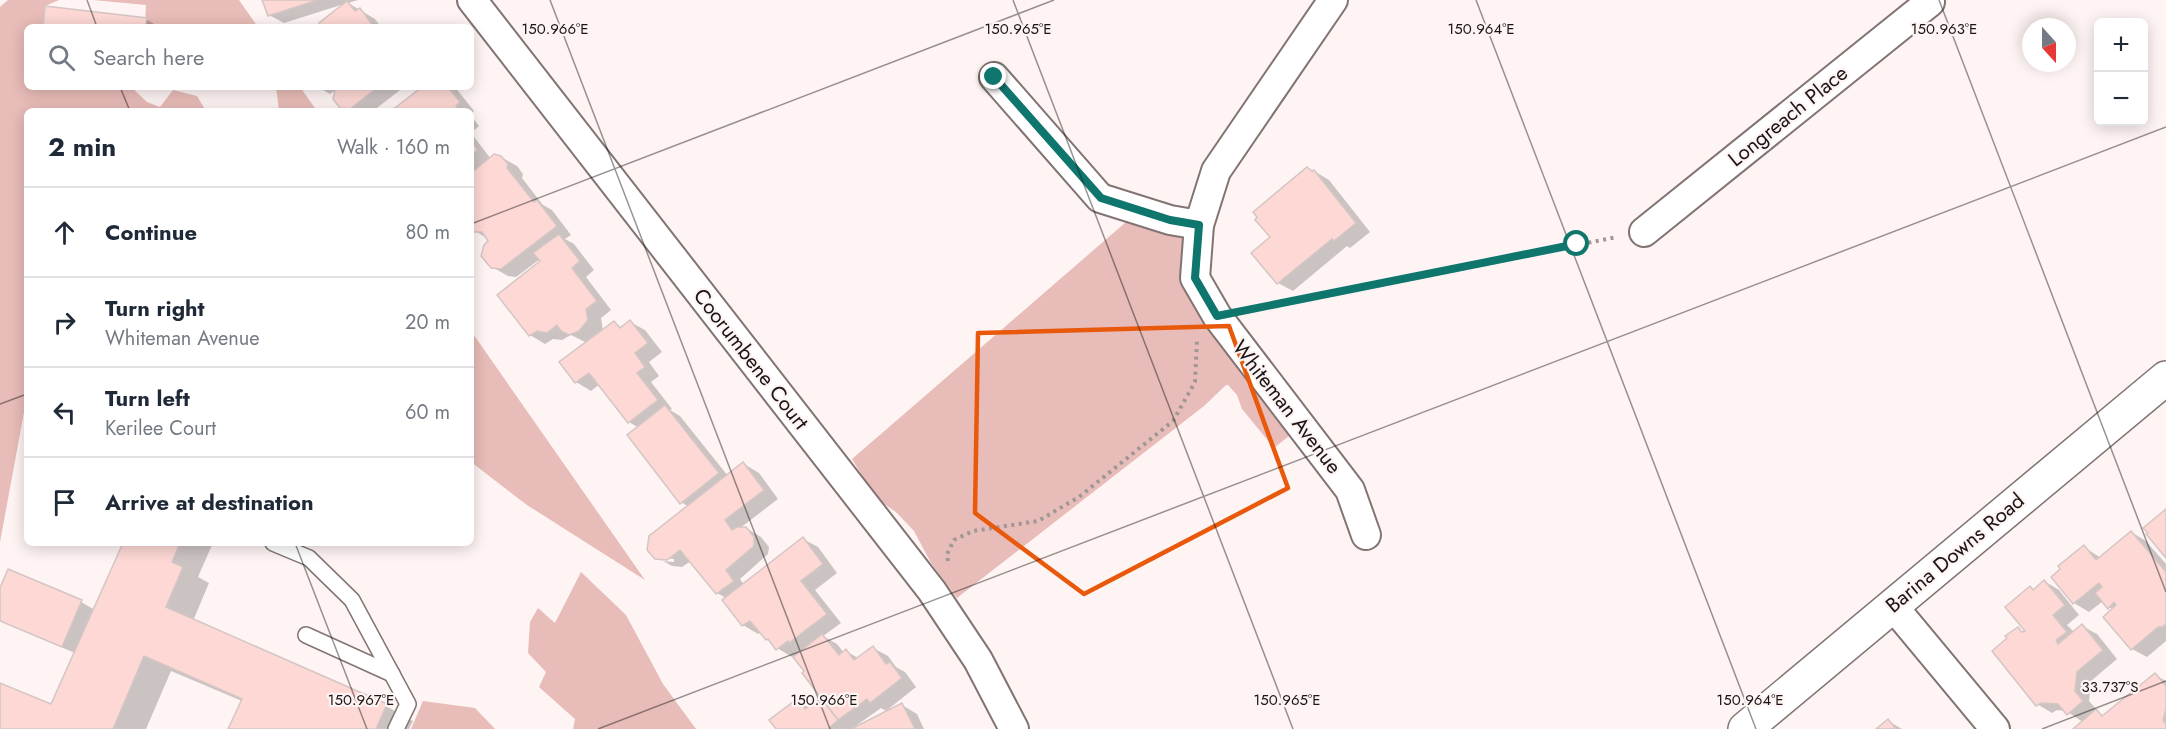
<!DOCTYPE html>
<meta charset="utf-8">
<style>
:root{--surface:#fff;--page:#f2f2f3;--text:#1f2937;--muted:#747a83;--line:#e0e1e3}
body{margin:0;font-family:Jost,sans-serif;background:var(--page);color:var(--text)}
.controls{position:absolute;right:18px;top:18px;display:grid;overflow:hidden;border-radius:9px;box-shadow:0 3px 15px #0003}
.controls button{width:54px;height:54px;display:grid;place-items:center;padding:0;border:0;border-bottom:2px solid var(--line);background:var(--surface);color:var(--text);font:30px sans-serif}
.compass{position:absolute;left:2022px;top:18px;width:54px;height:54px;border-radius:50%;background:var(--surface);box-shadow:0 3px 15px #0003;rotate:159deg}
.stop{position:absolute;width:18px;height:18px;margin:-14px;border:4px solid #0f766e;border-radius:50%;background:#fff}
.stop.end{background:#0f766e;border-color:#fff;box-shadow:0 2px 6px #0008}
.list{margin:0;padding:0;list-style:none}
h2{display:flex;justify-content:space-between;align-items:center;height:78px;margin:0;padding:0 24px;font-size:26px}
h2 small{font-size:20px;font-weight:400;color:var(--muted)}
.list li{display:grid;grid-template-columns:39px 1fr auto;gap:18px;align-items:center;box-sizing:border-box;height:90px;padding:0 24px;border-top:2px solid var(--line)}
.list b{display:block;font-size:22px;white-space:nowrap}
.list p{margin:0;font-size:20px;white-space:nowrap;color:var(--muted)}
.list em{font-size:20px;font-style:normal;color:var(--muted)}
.icon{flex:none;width:33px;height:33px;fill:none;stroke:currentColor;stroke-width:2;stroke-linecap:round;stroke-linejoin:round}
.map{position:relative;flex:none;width:2166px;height:729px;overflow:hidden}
.search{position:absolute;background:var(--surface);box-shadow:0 3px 15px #0003;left:24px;top:24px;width:450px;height:66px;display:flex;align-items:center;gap:15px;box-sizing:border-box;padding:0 21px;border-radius:9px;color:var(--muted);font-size:22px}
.panel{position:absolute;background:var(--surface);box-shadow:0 3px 15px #0003;left:24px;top:108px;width:450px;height:438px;border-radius:9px}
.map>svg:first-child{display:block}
</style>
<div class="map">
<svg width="2166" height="729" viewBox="0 0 2166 729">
<rect width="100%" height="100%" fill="#fef4f3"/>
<!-- green -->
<g fill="#e8bcb8">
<path d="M 8,0 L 59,0 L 45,6 L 43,27 L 27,27 L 27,87 L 131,87 L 147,102 L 160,107 L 173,90 L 197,96 L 206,111 L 27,111 L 27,396 L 0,542 L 0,7 Z"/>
<path d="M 93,0 L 239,0 L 258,27 L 145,27 L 146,5 Z"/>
<path d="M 276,87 L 300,87 L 317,111 L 279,111 Z"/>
<path d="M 1126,222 L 1183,235 L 1185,291 L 1215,334 L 1294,432 L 1274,448 L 1242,409 L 1237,395 L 1228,385 L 1226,385 L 1204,406 L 957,598 L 931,563 L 914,531 L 897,513 L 875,497 L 852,459 Z"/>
<path d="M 471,331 L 645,580 L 527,505 L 471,462 Z"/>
<path d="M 581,572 L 626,615 L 663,684 L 696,729 L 573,729 L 575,719 L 539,687 L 546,672 L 528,653 L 530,622 L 538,608 L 555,623 Z"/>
<path d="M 423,701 L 475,708 L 495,729 L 411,729 Z"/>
</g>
<!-- shadow -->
<g fill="#0003" fill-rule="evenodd">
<path d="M 264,0 L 358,0 L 348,3 L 375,19 L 381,27 L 324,27 L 344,4 L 284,23 L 269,15 Z"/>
<path d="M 146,19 L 159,27 L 44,27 Z"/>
<path d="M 318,87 L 404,87 L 373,111 L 348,111 L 341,107 L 337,89 L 330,94 Z"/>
<path d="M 424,87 L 455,87 L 474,111 L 471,114 L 471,111 L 393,111 Z"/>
<path d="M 471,116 L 479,126 L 471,133 L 491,159 L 501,157 L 517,166 L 523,174 L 522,178 L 543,205 L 552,210 L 571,235 L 565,239 L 574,244 L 594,270 L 586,277 L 611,310 L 601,318 L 603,331 L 614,323 L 623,328 L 630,322 L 645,330 L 662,352 L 649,362 L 659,376 L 651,382 L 672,409 L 670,410 L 680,416 L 728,476 L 744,464 L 759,473 L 778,499 L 740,528 L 746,528 L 761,537 L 769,547 L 768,554 L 740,579 L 744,585 L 803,539 L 818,547 L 837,573 L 815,590 L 841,623 L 823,636 L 837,644 L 844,653 L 846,651 L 858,658 L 873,648 L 888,656 L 896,667 L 905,672 L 916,687 L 886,711 L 881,708 L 857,725 L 858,727 L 902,705 L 917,714 L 924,729 L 855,729 L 854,727 L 852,729 L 777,729 L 797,701 L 810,708 L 823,698 L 794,656 L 792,657 L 777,648 L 761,632 L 758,634 L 743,625 L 726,598 L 717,593 L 691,561 L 682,567 L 672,566 L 656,557 L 689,507 L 681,502 L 639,428 L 629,422 L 600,384 L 591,391 L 576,382 L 587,343 L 571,335 L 562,340 L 553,339 L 545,344 L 530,335 L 542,261 L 540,259 L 516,277 L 508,276 L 492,267 L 488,239 L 475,231 L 473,233 L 471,232 ZM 662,558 L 674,559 L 674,562 L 662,561 Z"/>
<path d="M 1314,171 L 1329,180 L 1370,232 L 1350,248 L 1347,246 L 1293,291 L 1278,283 L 1272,237 Z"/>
<path d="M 2131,532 L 2146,541 L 2166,564 L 2166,641 L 2147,657 L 2132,649 L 2113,610 L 2103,601 L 2089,612 L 2074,603 L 2053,577 L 2084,547 L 2101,558 Z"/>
<path d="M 125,543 L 209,543 L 212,545 L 198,577 L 209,583 L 193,621 L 386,706 L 413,721 L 409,729 L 230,729 L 242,701 L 171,671 L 146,729 L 0,729 L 0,684 L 52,706 L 75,653 L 0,621 L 0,592 L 81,602 L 95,610 Z"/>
<path d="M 2044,581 L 2059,590 L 2079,615 L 2067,625 L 2074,632 L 2082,626 L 2097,634 L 2117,659 L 2091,681 L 2089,701 L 2097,710 L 2096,711 L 2104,716 L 2155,675 L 2166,681 L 2166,729 L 2075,729 L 2083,722 L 2066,711 L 2057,710 L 2052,713 L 2037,704 L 2018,629 L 2025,633 L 2028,631 L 2030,588 L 2034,590 Z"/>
<path d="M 1888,721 L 1902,729 L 1879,729 Z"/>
</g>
<!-- building -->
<g fill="#fdd8d5" stroke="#d4c6c4" stroke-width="1.5">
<path d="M 262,0 L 318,0 L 268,16 Z"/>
<path d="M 347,1 L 355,11 L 360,8 L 374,27 L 322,27 L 319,23 Z"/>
<path d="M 45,6 L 147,18 L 145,27 L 43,27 Z"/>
<path d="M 332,87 L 378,87 L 350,109 L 340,108 L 333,99 L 335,91 Z"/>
<path d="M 422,87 L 448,87 L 460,102 L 456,106 L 460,111 L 391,111 Z"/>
<path d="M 471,141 L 478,150 L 471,155 Z"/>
<path d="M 494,154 L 501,156 L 508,164 L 507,168 L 534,202 L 537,200 L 557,226 L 501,269 L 491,268 L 481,256 L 484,245 L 488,241 L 482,232 L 474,232 L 471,228 L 471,173 Z"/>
<path d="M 1307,167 L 1312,171 L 1314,170 L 1356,223 L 1334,241 L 1332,239 L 1277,284 L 1251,253 L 1270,237 L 1255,220 L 1257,217 L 1253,212 Z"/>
<path d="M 559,234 L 580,261 L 572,268 L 597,301 L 586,309 L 588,320 L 579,331 L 569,335 L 561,331 L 557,325 L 547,333 L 537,331 L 529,336 L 497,295 L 540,261 L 533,253 Z"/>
<path d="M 630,320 L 648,343 L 635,353 L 645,367 L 637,373 L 658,400 L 628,423 L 589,373 L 575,383 L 559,362 L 614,321 L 620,328 Z"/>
<path d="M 665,405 L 719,473 L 680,504 L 627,435 Z"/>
<path d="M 743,462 L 764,490 L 725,520 L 732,530 L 737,527 L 746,527 L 754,537 L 754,546 L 726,570 L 734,581 L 716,594 L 680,550 L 667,560 L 655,559 L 647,550 L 649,536 Z"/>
<path d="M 2166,509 L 2166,558 L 2146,534 L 2148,533 L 2143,528 Z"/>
<path d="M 2131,531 L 2166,572 L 2166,624 L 2162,627 L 2158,627 L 2131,650 L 2103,617 L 2116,605 L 2114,602 L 2108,609 L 2095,593 L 2102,587 L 2099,583 L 2073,604 L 2051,577 L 2060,569 L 2058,566 L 2084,545 L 2096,560 Z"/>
<path d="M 803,537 L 823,564 L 801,581 L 827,614 L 789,643 L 788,641 L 776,650 L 768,639 L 766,640 L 750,621 L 742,626 L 722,600 Z"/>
<path d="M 123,543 L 180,543 L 172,562 L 183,567 L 166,607 L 387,704 L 376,729 L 228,729 L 242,699 L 144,656 L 113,729 L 0,729 L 0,683 L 51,704 Z"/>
<path d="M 8,569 L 82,600 L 62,647 L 0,621 L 0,588 Z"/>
<path d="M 2044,580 L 2065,605 L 2053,615 L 2067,632 L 2056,640 L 2058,644 L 2082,624 L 2103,650 L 2077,672 L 2075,691 L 2083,701 L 2067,715 L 2058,704 L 2041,703 L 2036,706 L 1992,651 L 2007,638 L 2005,636 L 2018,627 L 2022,632 L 2025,631 L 2005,607 L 2030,586 L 2033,590 Z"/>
<path d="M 822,634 L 839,655 L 846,649 L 854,660 L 873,646 L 886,664 L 890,662 L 902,678 L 870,703 L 867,699 L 838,720 L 802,673 L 804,671 L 793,657 Z"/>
<path d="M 2155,673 L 2166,686 L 2166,709 L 2163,720 L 2166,724 L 2166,729 L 2073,729 L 2096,709 L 2102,716 Z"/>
<path d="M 821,698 L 838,720 L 828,729 L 776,729 L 769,720 L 797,699 L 805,709 Z"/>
<path d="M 902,703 L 915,729 L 853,729 L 853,728 Z"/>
<path d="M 1888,719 L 1896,729 L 1876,729 Z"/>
</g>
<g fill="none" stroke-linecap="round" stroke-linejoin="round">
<defs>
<g id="service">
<path d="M 273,543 L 309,558 L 352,600 L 408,704 L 396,729"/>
<path d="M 306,635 L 392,674"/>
</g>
<g id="minor">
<path d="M 472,0 L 932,591 L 978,660 L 1014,729"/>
<path d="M 1333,0 L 1216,171 L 1199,225 L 1195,278 L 1217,316 L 1350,490 L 1366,535"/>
<path d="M 994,77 L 1100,198 L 1170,220 L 1199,225"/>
<path d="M 1644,232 L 1930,2 L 1928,0"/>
<path d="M 1892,605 L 1995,729"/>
</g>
<path id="tertiary" d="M 1745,729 L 2166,378"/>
</defs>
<!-- service casing -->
<use href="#service" stroke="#817472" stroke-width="18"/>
<!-- minor casing -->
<use href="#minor" stroke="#817472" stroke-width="32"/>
<!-- tertiary casing -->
<use href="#tertiary" stroke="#817472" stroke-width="36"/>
<!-- path -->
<g stroke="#9e9796" stroke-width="4" stroke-dasharray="3 4.5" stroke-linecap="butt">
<path d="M 1250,310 L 1617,237"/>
<path d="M 948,561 L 947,554 L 954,540 L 973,531 L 1038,521 L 1079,497 L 1173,421 L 1195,382 L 1197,340"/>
</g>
<!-- service -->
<use href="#service" stroke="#fff" stroke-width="15"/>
<!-- minor -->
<use href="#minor" stroke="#fff" stroke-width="28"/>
<!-- tertiary -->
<use href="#tertiary" stroke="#fff" stroke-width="33"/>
</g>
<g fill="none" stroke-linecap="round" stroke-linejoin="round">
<!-- route -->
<path stroke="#0f766e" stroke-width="8" d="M 994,77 L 1101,198 L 1170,220 L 1199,225 L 1195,278 L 1217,316 L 1577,244"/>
</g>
<!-- marked area -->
<path fill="none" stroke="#e8590c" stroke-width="4.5" stroke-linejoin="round" d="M 1229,326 L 1288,488 L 1084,594 L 975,513 L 978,333 Z"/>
<!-- ticks -->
<path fill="none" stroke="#1b1615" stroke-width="1.5" stroke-opacity="0.45" d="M 87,0 L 97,27M 550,0 L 830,729M 1013,0 L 1293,729M 1476,0 L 1756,729M 1939,0 L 2166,592M 120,87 L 130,111M 471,224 L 1054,0M 0,404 L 27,394M 295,543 L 367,729M 598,729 L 2166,127M 2042,729 L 2166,681"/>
<g text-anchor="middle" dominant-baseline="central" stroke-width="4.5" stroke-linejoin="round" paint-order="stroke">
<!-- street labels -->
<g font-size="21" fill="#1b1615" stroke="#fef4f3">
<text transform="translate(1788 116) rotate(-39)">Longreach Place</text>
<text transform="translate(751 359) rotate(52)">Coorumbene Court</text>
<text transform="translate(1287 407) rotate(52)">Whiteman Avenue</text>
<text transform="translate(1955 553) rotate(-40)">Barina Downs Road</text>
</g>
</g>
<g font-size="15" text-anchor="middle" fill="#1b1615" stroke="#fef4f3" stroke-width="4.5" stroke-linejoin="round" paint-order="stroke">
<text x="555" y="34">150.966°E</text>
<text x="1018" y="34">150.965°E</text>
<text x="1481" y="34">150.964°E</text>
<text x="1944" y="34">150.963°E</text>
<text x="2110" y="692">33.737°S</text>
<text x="361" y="705">150.967°E</text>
<text x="824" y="705">150.966°E</text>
<text x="1287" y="705">150.965°E</text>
<text x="1750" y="705">150.964°E</text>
</g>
</svg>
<div class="controls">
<button>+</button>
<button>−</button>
</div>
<svg class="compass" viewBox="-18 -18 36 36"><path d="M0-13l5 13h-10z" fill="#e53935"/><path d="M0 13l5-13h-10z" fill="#747a83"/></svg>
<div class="stop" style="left:1577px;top:244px"></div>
<div class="stop end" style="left:994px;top:77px"></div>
<div class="search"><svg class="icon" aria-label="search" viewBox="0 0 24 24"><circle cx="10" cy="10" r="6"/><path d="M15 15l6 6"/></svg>Search here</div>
<section class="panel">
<h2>2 min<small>Walk · 160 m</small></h2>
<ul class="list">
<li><svg class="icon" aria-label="ahead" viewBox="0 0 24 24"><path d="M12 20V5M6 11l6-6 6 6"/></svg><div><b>Continue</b></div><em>80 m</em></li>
<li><svg class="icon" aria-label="right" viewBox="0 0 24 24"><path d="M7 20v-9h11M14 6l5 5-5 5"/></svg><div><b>Turn right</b><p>Whiteman Avenue</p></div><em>20 m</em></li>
<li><svg class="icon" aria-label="left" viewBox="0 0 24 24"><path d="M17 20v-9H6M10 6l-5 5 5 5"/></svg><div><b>Turn left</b><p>Kerilee Court</p></div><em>60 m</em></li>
<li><svg class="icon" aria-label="arrive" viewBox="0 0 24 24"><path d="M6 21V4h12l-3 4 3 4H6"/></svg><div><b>Arrive at destination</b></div></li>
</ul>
</section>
</div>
